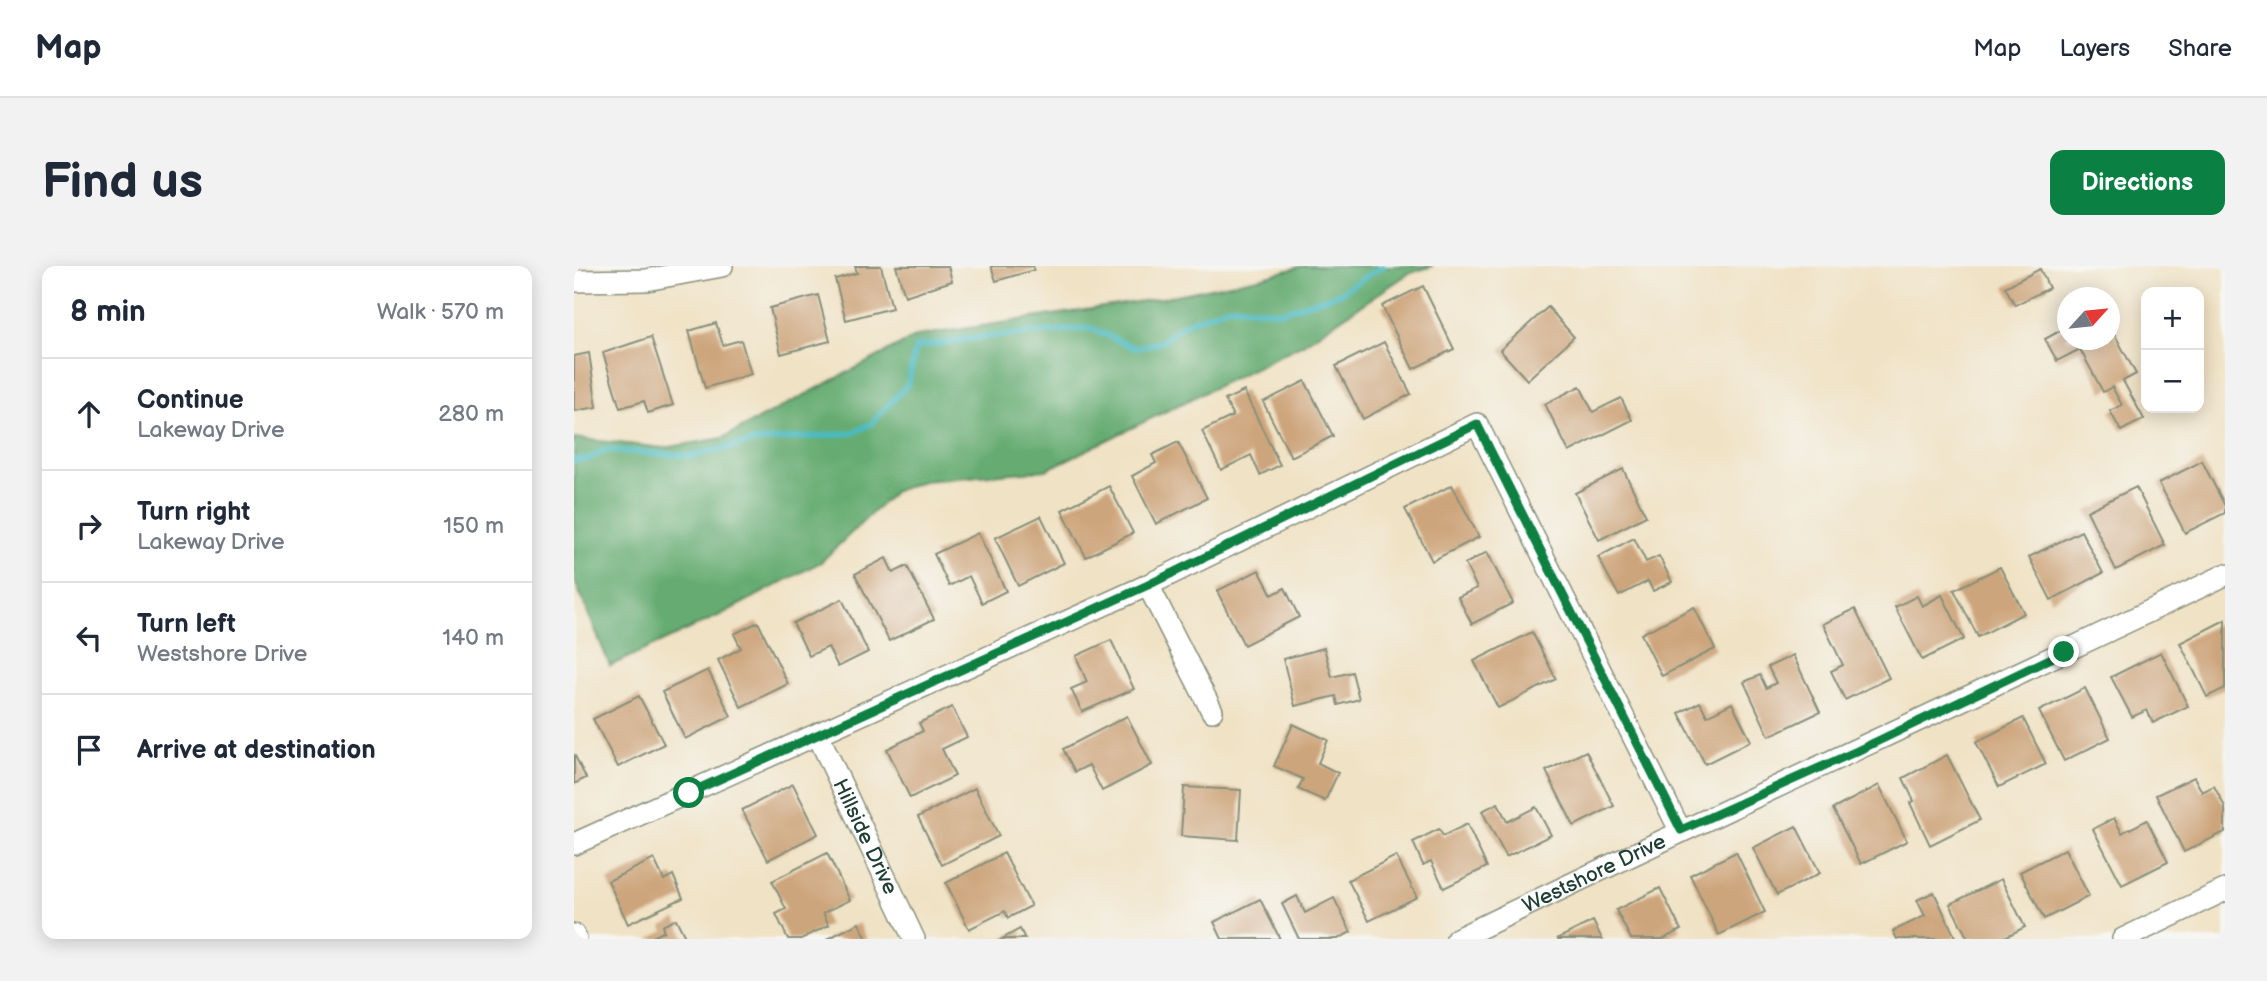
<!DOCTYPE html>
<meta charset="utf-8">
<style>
:root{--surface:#fff;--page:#f2f2f3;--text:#1f2937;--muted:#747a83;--line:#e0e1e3;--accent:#0b8043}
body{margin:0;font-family:"Balsamiq Sans",sans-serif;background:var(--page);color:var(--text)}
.controls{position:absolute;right:21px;top:21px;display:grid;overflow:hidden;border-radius:14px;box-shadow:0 4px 18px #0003}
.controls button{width:63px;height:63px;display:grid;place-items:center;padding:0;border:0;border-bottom:2px solid var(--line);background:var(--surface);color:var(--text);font:35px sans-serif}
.compass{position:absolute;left:1483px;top:21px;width:63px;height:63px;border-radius:50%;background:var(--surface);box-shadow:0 4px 18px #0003;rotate:63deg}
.stop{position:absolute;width:21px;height:21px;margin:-16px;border:5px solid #0b8043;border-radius:50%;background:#fff}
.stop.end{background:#0b8043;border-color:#fff;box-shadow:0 2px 7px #0008}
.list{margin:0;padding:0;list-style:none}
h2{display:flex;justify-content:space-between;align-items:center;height:91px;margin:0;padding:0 28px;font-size:30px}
h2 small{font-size:23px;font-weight:400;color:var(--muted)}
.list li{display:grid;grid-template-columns:46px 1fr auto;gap:21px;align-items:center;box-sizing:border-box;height:112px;padding:0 28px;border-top:2px solid var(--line)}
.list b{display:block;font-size:26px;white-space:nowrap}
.list p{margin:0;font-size:23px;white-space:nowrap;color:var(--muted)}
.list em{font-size:23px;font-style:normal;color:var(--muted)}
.icon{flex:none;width:38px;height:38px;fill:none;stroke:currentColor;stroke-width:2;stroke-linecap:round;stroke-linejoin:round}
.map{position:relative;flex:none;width:1651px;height:673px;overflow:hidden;border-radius:14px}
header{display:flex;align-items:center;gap:42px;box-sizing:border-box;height:98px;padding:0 35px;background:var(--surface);border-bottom:2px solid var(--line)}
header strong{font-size:33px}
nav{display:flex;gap:38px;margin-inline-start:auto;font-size:24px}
.intro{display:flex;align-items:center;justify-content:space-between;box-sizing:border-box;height:168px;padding:0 42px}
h1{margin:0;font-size:49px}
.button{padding:18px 32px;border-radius:14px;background:var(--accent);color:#fff;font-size:24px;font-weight:700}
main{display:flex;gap:42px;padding:0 42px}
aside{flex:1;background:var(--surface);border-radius:14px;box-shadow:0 4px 18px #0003}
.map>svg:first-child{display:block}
</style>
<header>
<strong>Map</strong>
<nav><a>Map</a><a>Layers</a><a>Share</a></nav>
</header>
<div class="intro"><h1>Find us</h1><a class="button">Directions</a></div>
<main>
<aside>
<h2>8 min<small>Walk · 570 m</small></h2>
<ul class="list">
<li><svg class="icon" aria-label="ahead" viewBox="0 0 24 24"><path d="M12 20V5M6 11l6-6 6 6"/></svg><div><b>Continue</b><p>Lakeway Drive</p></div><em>280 m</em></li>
<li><svg class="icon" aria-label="right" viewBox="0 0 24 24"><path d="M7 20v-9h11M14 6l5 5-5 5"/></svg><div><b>Turn right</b><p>Lakeway Drive</p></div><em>150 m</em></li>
<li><svg class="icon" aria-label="left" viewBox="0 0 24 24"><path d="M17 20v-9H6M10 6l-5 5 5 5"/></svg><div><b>Turn left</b><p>Westshore Drive</p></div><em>140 m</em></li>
<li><svg class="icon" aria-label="arrive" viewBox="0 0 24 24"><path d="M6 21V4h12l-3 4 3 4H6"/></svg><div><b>Arrive at destination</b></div></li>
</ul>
</aside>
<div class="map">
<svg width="1651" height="673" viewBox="0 0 1651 673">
<rect width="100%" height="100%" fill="#f6f6f2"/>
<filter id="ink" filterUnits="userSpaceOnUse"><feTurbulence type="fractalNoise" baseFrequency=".0143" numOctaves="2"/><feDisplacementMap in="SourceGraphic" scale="14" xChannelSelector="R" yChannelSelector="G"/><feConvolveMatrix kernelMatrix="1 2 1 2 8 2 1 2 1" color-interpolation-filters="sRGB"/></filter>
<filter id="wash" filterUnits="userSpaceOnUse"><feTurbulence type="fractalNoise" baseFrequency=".00686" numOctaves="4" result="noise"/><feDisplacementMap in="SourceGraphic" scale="28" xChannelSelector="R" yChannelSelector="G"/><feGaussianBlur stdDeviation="1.57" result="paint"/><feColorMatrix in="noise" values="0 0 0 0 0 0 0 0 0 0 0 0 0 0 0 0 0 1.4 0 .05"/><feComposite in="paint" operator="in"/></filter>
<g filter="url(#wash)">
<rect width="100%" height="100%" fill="#f0e2c5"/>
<!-- forest -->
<path fill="#66ac72" stroke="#427453" stroke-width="2" d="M 729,0 L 859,0 L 834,8 L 729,78 L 472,204 L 350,215 L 321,225 L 247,296 L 146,349 L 36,400 L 0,313 L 0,172 L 90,182 L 149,172 L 343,70 L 588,32 L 689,11 Z"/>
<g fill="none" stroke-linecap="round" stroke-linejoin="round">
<!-- stream -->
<path stroke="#4bbac0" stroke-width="6" d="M 0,194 L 14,193 L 32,184 L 118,190 L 179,176 L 278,167 L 297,158 L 334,118 L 342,81 L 410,71 L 516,62 L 561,82 L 587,76 L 609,58 L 657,40 L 706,46 L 764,28 L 809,0"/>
</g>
<g id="blocks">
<!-- building -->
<g fill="#cda57b">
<path d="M 281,0 L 307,0 L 318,42 L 272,54 L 261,13 L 283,7 Z"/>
<path d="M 322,0 L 374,0 L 378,15 L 331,30 Z"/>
<path d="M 417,0 L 459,0 L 460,4 L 422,15 Z"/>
<path d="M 1466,3 L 1475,22 L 1441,39 L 1431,21 Z"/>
<path d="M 849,20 L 880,83 L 839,103 L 808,40 Z"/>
<path d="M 244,29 L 256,75 L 207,88 L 196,42 Z"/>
<path d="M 974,41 L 1000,71 L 953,114 L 926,84 Z"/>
<path d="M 142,57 L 149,79 L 167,74 L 177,108 L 131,122 L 115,65 Z"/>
<path d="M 1535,58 L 1562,108 L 1549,115 L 1570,153 L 1547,165 L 1536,145 L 1548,139 L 1538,121 L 1529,126 L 1506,83 L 1483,95 L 1471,73 L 1493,61 L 1493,74 L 1535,74 Z"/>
<path d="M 77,71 L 99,139 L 74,147 L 70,135 L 46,142 L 29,87 Z"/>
<path d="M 810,76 L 837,128 L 789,153 L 762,100 Z"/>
<path d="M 15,87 L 23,141 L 0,145 L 0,90 Z"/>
<path d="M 731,115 L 759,170 L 717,191 L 689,136 Z"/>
<path d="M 1006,120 L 1019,146 L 1047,132 L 1058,154 L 995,186 L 971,138 Z"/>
<path d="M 670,125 L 706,199 L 686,209 L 677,189 L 647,204 L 628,165 L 659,150 L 651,134 Z"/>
<path d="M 604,176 L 633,232 L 582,258 L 558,210 L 582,197 L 578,189 Z"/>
<path d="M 1628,195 L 1651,240 L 1651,247 L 1611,267 L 1585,217 Z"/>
<path d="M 1049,203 L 1072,250 L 1025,274 L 1001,227 Z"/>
<path d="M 878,219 L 905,271 L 858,295 L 831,243 Z"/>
<path d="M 535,220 L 559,267 L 512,291 L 488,244 Z"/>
<path d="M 1562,221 L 1591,279 L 1542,304 L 1513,245 Z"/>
<path d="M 467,250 L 490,297 L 444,320 L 421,272 Z"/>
<path d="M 1507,265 L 1529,307 L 1477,334 L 1455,291 Z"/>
<path d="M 404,267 L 432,325 L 408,337 L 395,310 L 375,320 L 360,288 Z"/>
<path d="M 1060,272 L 1072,296 L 1085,290 L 1098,316 L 1079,325 L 1074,315 L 1045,330 L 1024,291 Z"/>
<path d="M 913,286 L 939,337 L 898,358 L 884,331 L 903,322 L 891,298 Z"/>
<path d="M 312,292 L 319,307 L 333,300 L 360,353 L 315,375 L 281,308 Z"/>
<path d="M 1426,301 L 1450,347 L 1404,371 L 1380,324 Z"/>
<path d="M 685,304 L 698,329 L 711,322 L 725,351 L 670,379 L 643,325 Z"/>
<path d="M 1368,329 L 1390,373 L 1348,394 L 1321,341 L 1343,330 L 1348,340 Z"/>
<path d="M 268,333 L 294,386 L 264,401 L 254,381 L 235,390 L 219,357 Z"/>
<path d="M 1120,341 L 1141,383 L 1088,410 L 1067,368 Z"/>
<path d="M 1281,343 L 1315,412 L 1271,434 L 1257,405 L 1269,399 L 1249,358 Z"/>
<path d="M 1651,354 L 1651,422 L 1633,431 L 1606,377 Z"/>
<path d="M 184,356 L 214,418 L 167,441 L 144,394 L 167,382 L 160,368 Z"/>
<path d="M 958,366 L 982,413 L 924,442 L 900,395 Z"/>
<path d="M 537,374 L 560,423 L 508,446 L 497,423 L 513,416 L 502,390 Z"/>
<path d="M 750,382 L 758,411 L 778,406 L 785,433 L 764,439 L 762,430 L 721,440 L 709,393 Z"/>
<path d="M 1587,386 L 1614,440 L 1579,457 L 1573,444 L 1558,451 L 1537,411 Z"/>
<path d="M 1219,389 L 1246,446 L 1195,470 L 1170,416 L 1186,409 L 1192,422 L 1202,417 L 1194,401 Z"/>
<path d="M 134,404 L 157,450 L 111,473 L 88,426 Z"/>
<path d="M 1511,422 L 1536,472 L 1490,495 L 1465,445 Z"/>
<path d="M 65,430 L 90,478 L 44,501 L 19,453 Z"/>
<path d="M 1126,436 L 1133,450 L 1158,437 L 1177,475 L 1131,498 L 1105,447 Z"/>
<path d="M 378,441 L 393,471 L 368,483 L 381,510 L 336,532 L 313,483 L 349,465 L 345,457 Z"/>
<path d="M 553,450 L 578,499 L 528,525 L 515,499 L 501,506 L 489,483 Z"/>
<path d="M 1449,452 L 1472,498 L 1425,521 L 1402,476 Z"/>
<path d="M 719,458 L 754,474 L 744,497 L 764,507 L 751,535 L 724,523 L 729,513 L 700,500 Z"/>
<path d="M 1012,485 L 1040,540 L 1000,560 L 972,505 Z"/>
<path d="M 0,488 L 12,512 L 0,518 Z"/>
<path d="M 1373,489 L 1406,554 L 1356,579 L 1336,537 L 1340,535 L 1329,512 Z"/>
<path d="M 1620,511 L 1628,526 L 1640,520 L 1651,541 L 1651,566 L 1610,586 L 1582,529 Z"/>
<path d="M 219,518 L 244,568 L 194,594 L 168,544 Z"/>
<path d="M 1305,519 L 1333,575 L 1287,598 L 1259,543 Z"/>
<path d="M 610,521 L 667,524 L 664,574 L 607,570 Z"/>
<path d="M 401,522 L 425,570 L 368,599 L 344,551 Z"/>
<path d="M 924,537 L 933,556 L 962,541 L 977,569 L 932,591 L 908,545 Z"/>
<path d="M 1540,552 L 1548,567 L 1573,554 L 1594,596 L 1548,619 L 1519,563 Z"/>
<path d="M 893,558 L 913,601 L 870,622 L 857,595 L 849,599 L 839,576 L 865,563 L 869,570 Z"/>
<path d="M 1222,560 L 1246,607 L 1203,629 L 1179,582 Z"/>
<path d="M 1491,583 L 1515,630 L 1470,653 L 1446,606 Z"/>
<path d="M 1162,586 L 1191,646 L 1145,669 L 1116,609 Z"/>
<path d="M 253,587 L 276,634 L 249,647 L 255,659 L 227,673 L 214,673 L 202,648 L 212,643 L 198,615 Z"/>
<path d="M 430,587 L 457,640 L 434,652 L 431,645 L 395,663 L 372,617 Z"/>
<path d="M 822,590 L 843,631 L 795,655 L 774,614 Z"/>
<path d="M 80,593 L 90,614 L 99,609 L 109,632 L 54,658 L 34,615 Z"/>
<path d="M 1427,613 L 1451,661 L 1427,673 L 1394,673 L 1376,638 Z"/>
<path d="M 1086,622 L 1107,664 L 1089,673 L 1057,673 L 1042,644 Z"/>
<path d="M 1360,626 L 1382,673 L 1323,673 L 1319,665 L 1351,650 L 1343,634 Z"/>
<path d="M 723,630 L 731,647 L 760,632 L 777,666 L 764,673 L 725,673 L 708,638 Z"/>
<path d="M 686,633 L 706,673 L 648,673 L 640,656 Z"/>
<path d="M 102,653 L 112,673 L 75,673 L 90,665 L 88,660 Z"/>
<path d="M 1019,655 L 1028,673 L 983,673 Z"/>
<path d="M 285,657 L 293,673 L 253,673 Z"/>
<path d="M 446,663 L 451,673 L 428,673 Z"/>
</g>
</g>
</g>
<g filter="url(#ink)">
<use href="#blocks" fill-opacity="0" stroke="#88907c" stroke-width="2"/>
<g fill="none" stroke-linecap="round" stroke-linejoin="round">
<defs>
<g id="street">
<path d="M 0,15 L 72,14 L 148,0"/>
<path d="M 574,319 L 638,445"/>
<path id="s1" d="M 244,469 L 340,673"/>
<path d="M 0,578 L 574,319 L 903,158 L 1106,564"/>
<path d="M 0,669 L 2,673"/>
<path id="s2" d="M 883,673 C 1138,549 1396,432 1651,309"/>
<path d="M 1549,673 L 1651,624"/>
</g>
</defs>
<!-- street casing -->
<use href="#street" stroke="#88907c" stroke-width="24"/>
<!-- street -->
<use href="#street" stroke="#fff" stroke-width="21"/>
</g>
</g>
<g fill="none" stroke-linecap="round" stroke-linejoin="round" filter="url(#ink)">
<!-- route -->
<path stroke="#0b8043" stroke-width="9" d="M 115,527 L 574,319 L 903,158 L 1107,564 L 1283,485 L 1490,386"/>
</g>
<g text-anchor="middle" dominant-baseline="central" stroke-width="7" stroke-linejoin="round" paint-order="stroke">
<!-- street labels -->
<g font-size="21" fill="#1f3d34" stroke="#f6f6f2">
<text stroke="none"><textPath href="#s1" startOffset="112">Hillside Drive</textPath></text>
<text stroke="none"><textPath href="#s2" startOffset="152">Westshore Drive</textPath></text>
</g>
</g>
</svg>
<div class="controls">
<button>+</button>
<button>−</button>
</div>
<svg class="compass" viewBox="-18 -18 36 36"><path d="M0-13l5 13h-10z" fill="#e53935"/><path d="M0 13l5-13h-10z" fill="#747a83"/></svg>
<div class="stop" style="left:115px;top:527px"></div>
<div class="stop end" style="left:1490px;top:386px"></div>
</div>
</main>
